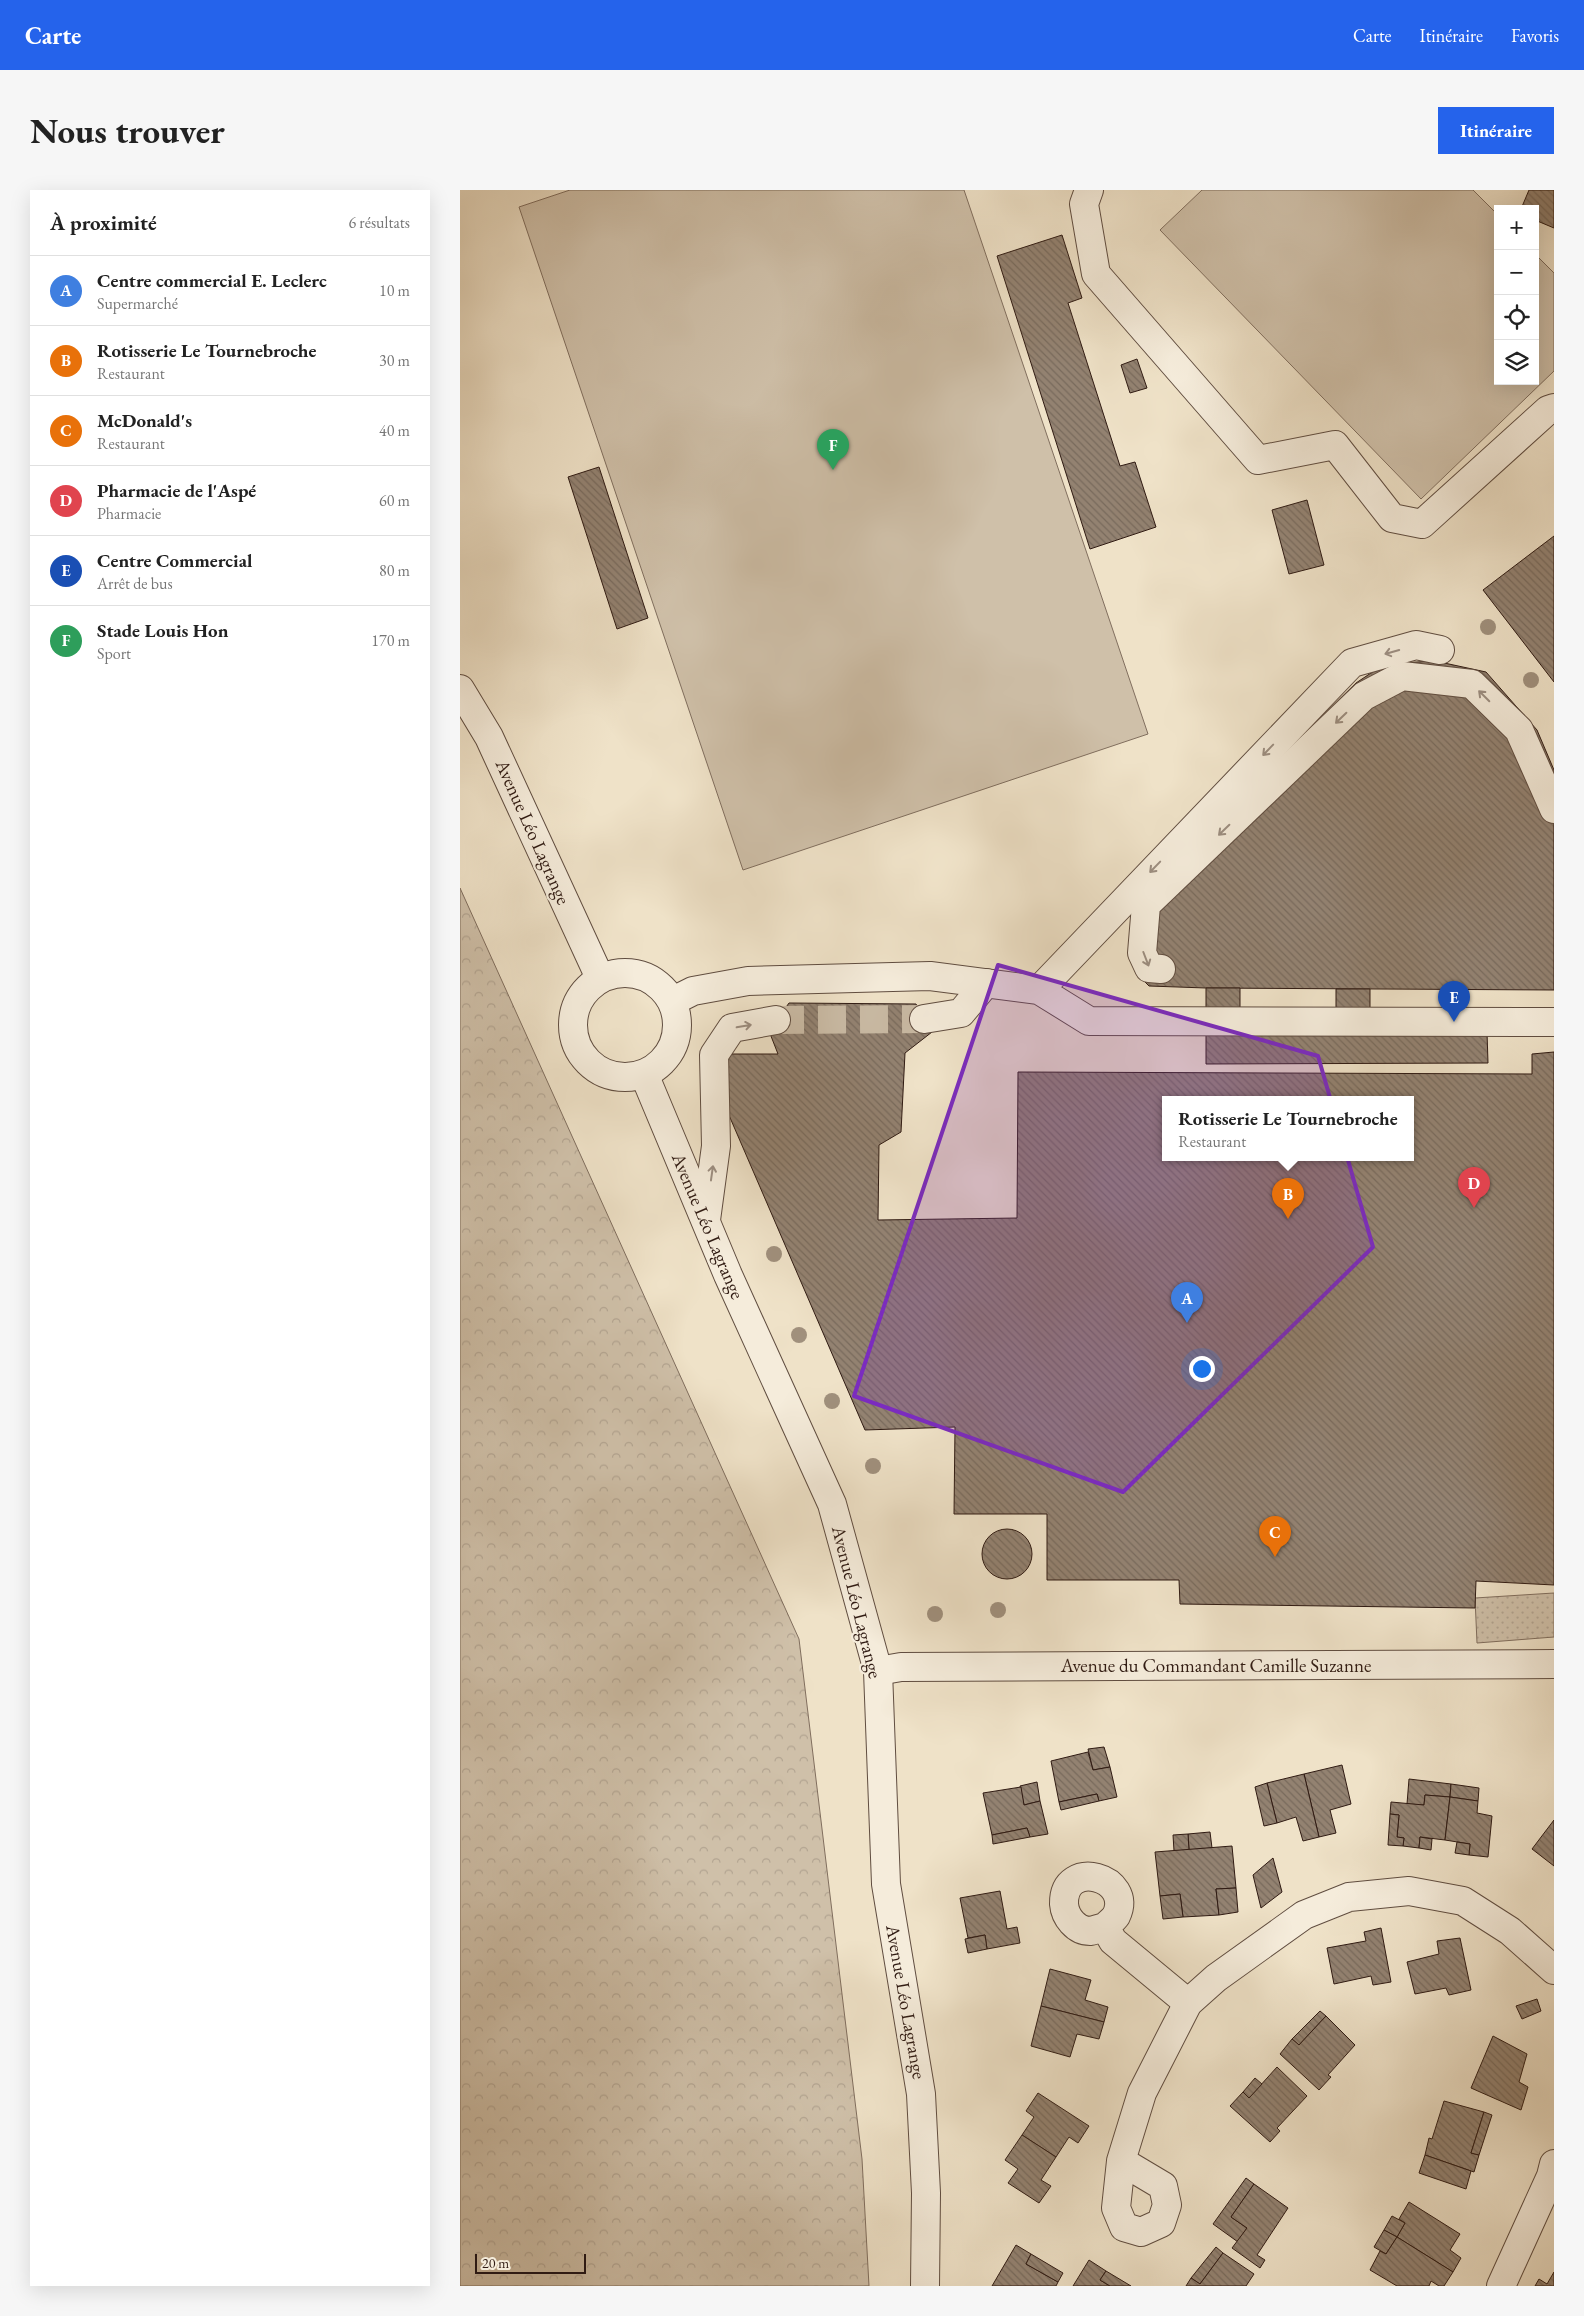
<!DOCTYPE html>
<html lang="fr">
<meta charset="utf-8">
<style>
:root{--surface:#fff;--page:#f6f6f6;--text:#222;--muted:#767676;--line:#e0e0e0;--accent:#2563eb}
body{margin:0;font-family:"EB Garamond",serif;background:var(--page);color:var(--text)}
.controls{position:absolute;right:15px;top:15px;display:grid;overflow:hidden;border-radius:0px;box-shadow:0 5px 20px #0002}
.controls button{width:45px;height:45px;display:grid;place-items:center;padding:0;border:0;border-bottom:1px solid var(--line);background:var(--surface);color:var(--text);font:25px sans-serif}
.scale{position:absolute;left:15px;bottom:12px;width:111px;box-sizing:border-box;padding-left:5px;border:2px solid #301b13;border-top:0;font-size:14px;line-height:18px;white-space:nowrap;color:#301b13;-webkit-text-stroke:4px #f5ecdb;paint-order:stroke}
.you{position:absolute;left:741px;top:1178px;width:18px;height:18px;margin:-12px;border:4px solid #fff;border-radius:50%;background:#1a73e8;box-shadow:0 0 0 8px #1a73e833}
.badge{display:grid;place-items:center;width:32px;height:32px;border-radius:50%;background:var(--accent);color:#fff;font-size:16px;font-weight:700}
.pin{position:absolute;translate:-50% -41px;filter:drop-shadow(0 1px 2px #0008)}
.pin::after{content:'';position:absolute;top:26px;width:18px;height:15px;background:inherit;clip-path:polygon(0 0,100% 0,50% 100%)}
.popup{position:absolute;left:702px;top:906px;width:252px;height:65px;box-sizing:border-box;display:grid;place-content:center;border-radius:0px;background:var(--surface);filter:drop-shadow(0 1px 4px #0005);font-size:16px;white-space:nowrap;color:var(--muted)}
.popup b{font-size:19px;color:var(--text)}
.popup::after{content:'';position:absolute;left:50%;top:100%;margin-left:-10px;border:10px solid transparent;border-top-color:var(--surface)}
.list{margin:0;padding:0;list-style:none}
h2{display:flex;justify-content:space-between;align-items:center;height:65px;margin:0;padding:0 20px;font-size:21px}
h2 small{font-size:16px;font-weight:400;color:var(--muted)}
.list li{display:grid;grid-template-columns:32px 1fr auto;gap:15px;align-items:center;box-sizing:border-box;height:70px;padding:0 20px;border-top:1px solid var(--line)}
.list b{display:block;font-size:19px;white-space:nowrap}
.list p{margin:0;font-size:16px;white-space:nowrap;color:var(--muted)}
.list em{font-size:16px;font-style:normal;color:var(--muted)}
.icon{flex:none;width:28px;height:28px;fill:none;stroke:currentColor;stroke-width:2;stroke-linecap:round;stroke-linejoin:round}
.map{position:relative;flex:none;width:1094px;height:2096px;overflow:hidden;border-radius:0px}
header{display:flex;align-items:center;gap:30px;box-sizing:border-box;height:70px;padding:0 25px;background:var(--accent);color:#fff}
header strong{font-size:24px}
nav{display:flex;gap:28px;margin-inline-start:auto;font-size:18px}
.intro{display:flex;align-items:center;justify-content:space-between;box-sizing:border-box;height:120px;padding:0 30px}
h1{margin:0;font-size:35px}
.button{padding:12px 22px;border-radius:0px;background:var(--accent);color:#fff;font-size:18px;font-weight:700}
main{display:flex;gap:30px;padding:0 30px}
aside{flex:1;background:var(--surface);border-radius:0px;box-shadow:0 5px 20px #0002}
.map>svg:first-child{display:block}
</style>
<header>
<strong>Carte</strong>
<nav><a>Carte</a><a>Itinéraire</a><a>Favoris</a></nav>
</header>
<div class="intro"><h1>Nous trouver</h1><a class="button">Itinéraire</a></div>
<main>
<aside>
<h2>À proximité<small>6 résultats</small></h2>
<ul class="list">
<li><span class="badge" style="background:#3f7fe0">A</span><div><b>Centre commercial E. Leclerc</b><p>Supermarché</p></div><em>10 m</em></li>
<li><span class="badge" style="background:#e8710a">B</span><div><b>Rotisserie Le Tournebroche</b><p>Restaurant</p></div><em>30 m</em></li>
<li><span class="badge" style="background:#e8710a">C</span><div><b>McDonald's</b><p>Restaurant</p></div><em>40 m</em></li>
<li><span class="badge" style="background:#e0444e">D</span><div><b>Pharmacie de l'Aspé</b><p>Pharmacie</p></div><em>60 m</em></li>
<li><span class="badge" style="background:#1a4fb4">E</span><div><b>Centre Commercial</b><p>Arrêt de bus</p></div><em>80 m</em></li>
<li><span class="badge" style="background:#2e9e5b">F</span><div><b>Stade Louis Hon</b><p>Sport</p></div><em>170 m</em></li>
</ul>
</aside>
<div class="map">
<svg width="1094" height="2096" viewBox="0 0 1094 2096">
<defs>
<pattern id="forest-crowns" width="20" height="18" patternUnits="userSpaceOnUse" patternTransform="scale(1.25)"><rect width="20" height="18" fill="#cfc0a9"/><path d="M2 6a3 3 0 1 1 6 0M12 15a3 3 0 1 1 6 0" fill="none" stroke="#b2a491"/></pattern>
<pattern id="garden-dots" width="8" height="8" patternUnits="userSpaceOnUse" patternTransform="scale(1.25)"><rect width="8" height="8" fill="#cfc0a9"/><path d="M2 2h.1M6 6h.1" fill="none" stroke="#b2a491" stroke-width="1.8" stroke-linecap="round"/></pattern>
<pattern id="building-back-hatch" width="6" height="6" patternUnits="userSpaceOnUse" patternTransform="scale(1.25)"><rect width="6" height="6" fill="#938271"/><path d="M-1 5l2 2M0 0l6 6M5-1l2 2" fill="none" stroke="#786a5c"/></pattern>
</defs>
<rect width="100%" height="100%" fill="#efe2c8"/>
<filter id="stains"><feTurbulence type="fractalNoise" baseFrequency=".004" numOctaves="4"/><feColorMatrix values="0 0 0 0 .2 0 0 0 0 .09 0 0 0 0 .02 0 0 0 .5 -.17"/></filter>
<radialGradient id="worn" r=".72"><stop offset=".6" stop-color="#630" stop-opacity="0"/><stop offset="1" stop-color="#630" stop-opacity=".3"/></radialGradient>
<!-- grass -->
<g fill="#cfc0a9" stroke="#806e5e">
<path d="M 110,0 L 504,0 L 688,544 L 283,680 L 59,17 Z"/>
<path d="M 742,0 L 1013,0 L 1038,25 L 1038,191 L 1075,191 L 1075,64 L 1094,83 L 1094,181 L 961,309 L 700,40 Z"/>
</g>
<!-- forest -->
<path fill="url(#forest-crowns)" stroke="#806e5e" d="M 0,698 L 339,1449 L 402,1969 L 409,2096 L 0,2096 Z"/>
<!-- garden -->
<path fill="url(#garden-dots)" stroke="#806e5e" d="M 1094,1403 L 1094,1447 L 1017,1453 L 1015,1408 Z"/>
<!-- building -->
<g fill="url(#building-back-hatch)" stroke="#301b13" fill-rule="evenodd">
<path d="M 1069,0 L 1094,0 L 1094,38 L 1075,30 L 1075,19 L 1061,19 Z"/>
<path d="M 602,45 L 622,108 L 608,113 L 660,276 L 675,272 L 696,337 L 630,359 L 537,66 Z"/>
<path d="M 677,169 L 687,198 L 670,203 L 661,175 Z"/>
<path d="M 139,277 L 188,428 L 157,439 L 108,287 Z"/>
<path d="M 847,310 L 864,375 L 829,384 L 812,320 Z"/>
<path d="M 1094,346 L 1094,492 L 1023,400 Z"/>
<path d="M 975,471 L 1026,482 L 1077,540 L 1094,580 L 1094,800 L 746,798 L 689,796 L 676,783 L 682,704 L 896,493 L 914,481 L 939,473 Z"/>
<path d="M 746,798 L 780,798 L 780,845 L 876,845 L 876,799 L 910,799 L 910,843 L 1027,842 L 1028,873 L 746,874 Z"/>
<path d="M 329,813 L 456,814 L 472,842 L 445,863 L 441,942 L 419,955 L 418,1030 L 557,1028 L 558,882 L 1072,884 L 1072,864 L 1094,862 L 1094,1395 L 1016,1391 L 1015,1418 L 720,1414 L 719,1390 L 587,1390 L 587,1324 L 494,1324 L 495,1237 L 405,1240 L 268,923 L 264,864 L 318,864 L 309,841 ZM 706,910 L 950,910 L 950,968 L 706,968 Z"/>
<circle cx="547" cy="1364" r="25"/>
<path d="M 644,1557 L 650,1577 L 633,1580 L 628,1559 Z"/>
<path d="M 628,1562 L 633,1580 L 650,1577 L 657,1607 L 639,1611 L 637,1604 L 599,1612 L 591,1571 Z"/>
<path d="M 882,1575 L 891,1614 L 870,1620 L 876,1643 L 859,1647 L 844,1584 Z"/>
<path d="M 844,1584 L 859,1647 L 843,1651 L 836,1627 L 817,1633 L 807,1593 Z"/>
<path d="M 949,1589 L 991,1594 L 990,1607 L 965,1605 L 964,1615 L 947,1614 Z"/>
<path d="M 577,1592 L 580,1611 L 564,1615 L 560,1596 Z"/>
<path d="M 807,1593 L 817,1633 L 804,1636 L 795,1597 Z"/>
<path d="M 991,1594 L 1019,1598 L 1018,1611 L 990,1607 Z"/>
<path d="M 561,1597 L 564,1615 L 580,1611 L 588,1644 L 570,1647 L 567,1638 L 532,1645 L 523,1603 Z"/>
<path d="M 637,1604 L 639,1611 L 601,1620 L 599,1612 Z"/>
<path d="M 965,1605 L 990,1607 L 985,1650 L 960,1647 L 959,1658 L 943,1656 L 944,1648 L 937,1647 L 939,1625 L 930,1624 L 931,1612 L 964,1615 Z"/>
<path d="M 990,1607 L 1018,1611 L 1017,1623 L 1032,1626 L 1028,1667 L 1009,1665 L 1010,1654 L 985,1650 Z"/>
<path d="M 930,1624 L 939,1625 L 937,1647 L 944,1648 L 943,1656 L 928,1655 Z"/>
<path d="M 1094,1630 L 1094,1676 L 1072,1659 Z"/>
<path d="M 567,1638 L 570,1647 L 533,1654 L 532,1645 Z"/>
<path d="M 750,1642 L 752,1658 L 729,1660 L 728,1644 Z"/>
<path d="M 728,1644 L 729,1660 L 714,1661 L 713,1645 Z"/>
<path d="M 960,1647 L 972,1649 L 971,1660 L 959,1658 Z"/>
<path d="M 997,1652 L 1010,1654 L 1009,1665 L 995,1663 Z"/>
<path d="M 772,1656 L 776,1698 L 756,1699 L 759,1725 L 723,1727 L 720,1704 L 700,1706 L 695,1662 Z"/>
<path d="M 813,1668 L 822,1702 L 801,1718 L 793,1685 Z"/>
<path d="M 776,1698 L 778,1722 L 759,1725 L 756,1699 Z"/>
<path d="M 540,1701 L 547,1739 L 557,1737 L 560,1753 L 527,1759 L 525,1745 L 508,1748 L 500,1708 Z"/>
<path d="M 720,1704 L 723,1727 L 703,1729 L 700,1706 Z"/>
<path d="M 921,1738 L 931,1792 L 913,1795 L 911,1786 L 874,1794 L 867,1758 L 906,1751 L 904,1742 Z"/>
<path d="M 525,1745 L 527,1759 L 508,1763 L 505,1749 Z"/>
<path d="M 1000,1748 L 1011,1800 L 989,1805 L 986,1798 L 955,1804 L 947,1772 L 979,1764 L 977,1751 Z"/>
<path d="M 590,1779 L 631,1790 L 625,1810 L 648,1817 L 644,1832 L 581,1816 Z"/>
<path d="M 1077,1809 L 1081,1821 L 1062,1829 L 1056,1816 Z"/>
<path d="M 581,1816 L 644,1832 L 639,1849 L 617,1844 L 610,1867 L 571,1856 Z"/>
<path d="M 860,1821 L 866,1826 L 839,1855 L 832,1849 Z"/>
<path d="M 866,1826 L 895,1855 L 868,1885 L 871,1887 L 859,1900 L 820,1864 L 832,1849 L 839,1855 Z"/>
<path d="M 1033,1846 L 1067,1864 L 1059,1892 L 1068,1897 L 1061,1920 L 1011,1898 Z"/>
<path d="M 817,1877 L 847,1906 L 817,1938 L 820,1941 L 810,1952 L 770,1916 L 783,1902 L 789,1908 Z"/>
<path d="M 795,1888 L 802,1894 L 789,1908 L 783,1902 Z"/>
<path d="M 578,1903 L 629,1936 L 618,1953 L 609,1947 L 596,1967 L 562,1945 L 574,1927 L 566,1921 Z"/>
<path d="M 984,1911 L 1024,1922 L 1011,1963 L 1019,1965 L 1014,1982 L 965,1965 L 969,1948 L 972,1949 Z"/>
<path d="M 1024,1922 L 1032,1925 L 1019,1965 L 1011,1963 Z"/>
<path d="M 562,1945 L 596,1967 L 581,1990 L 591,1996 L 579,2013 L 548,1993 L 558,1979 L 545,1970 Z"/>
<path d="M 965,1965 L 1011,1981 L 1006,1999 L 959,1983 Z"/>
<path d="M 786,1988 L 794,1994 L 771,2027 L 787,2038 L 778,2052 L 753,2034 Z"/>
<path d="M 794,1994 L 828,2018 L 797,2065 L 805,2070 L 800,2078 L 772,2058 L 787,2038 L 771,2027 Z"/>
<path d="M 949,2012 L 1000,2044 L 990,2060 L 1001,2068 L 993,2082 L 937,2047 L 945,2033 L 939,2029 Z"/>
<path d="M 932,2026 L 945,2033 L 937,2047 L 924,2040 Z"/>
<path d="M 924,2040 L 937,2047 L 926,2064 L 914,2057 Z"/>
<path d="M 937,2047 L 993,2082 L 984,2096 L 979,2096 L 971,2091 L 969,2096 L 937,2096 L 910,2080 L 920,2061 L 926,2064 Z"/>
<path d="M 556,2055 L 571,2064 L 566,2074 L 598,2092 L 596,2096 L 532,2096 Z"/>
<path d="M 756,2057 L 763,2063 L 740,2094 L 731,2088 Z"/>
<path d="M 763,2063 L 794,2084 L 786,2096 L 726,2096 L 731,2088 L 740,2094 Z"/>
<path d="M 571,2064 L 603,2083 L 598,2092 L 566,2074 Z"/>
<path d="M 629,2070 L 646,2081 L 640,2090 L 650,2096 L 613,2096 Z"/>
<path d="M 646,2081 L 671,2096 L 650,2096 L 640,2090 Z"/>
<path d="M 1094,2082 L 1094,2096 L 1075,2096 L 1079,2089 L 1087,2094 Z"/>
</g>
<g fill="none" stroke-linecap="round" stroke-linejoin="round">
<!-- minor-tunnel -->
<path stroke="#c9baa4" stroke-width="28" stroke-dasharray="28 14" stroke-linecap="butt" d="M 316,830 L 464,829"/>
<defs>
<g id="minor">
<path d="M 629,0 L 624,14 L 636,84 L 798,270 L 875,255 L 932,328 L 962,334 L 1088,220 L 1094,218"/>
<path d="M 0,499 L 29,547 L 140,788"/>
<path d="M 701,779 L 689,778 L 682,763 L 686,715 L 904,506 L 942,486 L 1012,494 L 1059,540 L 1094,619"/>
<circle cx="165" cy="835" r="52"/>
<path d="M 579,800 L 892,473 L 956,455 L 980,460"/>
<path d="M 213,811 L 233,801 L 288,791 L 470,786 L 579,800 L 629,831 L 1094,832"/>
<path d="M 464,829 L 501,823 L 526,793"/>
<path d="M 184,884 L 268,1085 L 372,1314 L 418,1481 L 426,1694 L 461,1904 L 466,2003 L 465,2096"/>
<path d="M 246,1030 L 256,956 L 254,865 L 272,838 L 316,830"/>
<path d="M 418,1481 L 441,1477 L 1094,1474"/>
<path d="M 645,1737 C 641,1738 635,1740 630,1741 C 616,1741 605,1727 604,1714 C 603,1667 675,1687 656,1726 C 654,1729 648,1734 645,1737 L 653,1751 L 728,1813"/>
<path d="M 661,1971 L 703,1996 L 707,2015 L 701,2033 L 681,2042 L 664,2037 L 656,2018 L 661,1971 L 682,1903 L 728,1813 L 756,1788 L 844,1725 L 889,1707 L 949,1701 L 1003,1711 L 1050,1741 L 1094,1780"/>
<path d="M 1041,2096 L 1091,1986 L 1094,1974"/>
</g>
</defs>
<!-- minor casing -->
<use href="#minor" stroke="#604d40" stroke-width="30"/>
<!-- minor -->
<use href="#minor" stroke="#f5ecdb" stroke-width="28"/>
</g>
<!-- trees -->
<g fill="#a0907d">
<circle cx="1028" cy="437" r="8"/>
<circle cx="1071" cy="490" r="8"/>
<circle cx="314" cy="1064" r="8"/>
<circle cx="339" cy="1145" r="8"/>
<circle cx="372" cy="1211" r="8"/>
<circle cx="413" cy="1276" r="8"/>
<circle cx="538" cy="1420" r="8"/>
<circle cx="475" cy="1424" r="8"/>
</g>
<!-- one-way arrows -->
<defs><path id="oneway-shaft" d="M-6 0H5M1.5-3L5.5 0L1.5 3" fill="none" stroke-width="1.6" stroke-linecap="round" stroke-linejoin="round" transform="scale(1.25)"/></defs>
<g stroke="#9c8e81">
<use href="#oneway-shaft" transform="translate(932 462) rotate(164)"/>
<use href="#oneway-shaft" transform="translate(1024 506) rotate(-135)"/>
<use href="#oneway-shaft" transform="translate(881 528) rotate(136)"/>
<use href="#oneway-shaft" transform="translate(808 560) rotate(134)"/>
<use href="#oneway-shaft" transform="translate(764 640) rotate(136)"/>
<use href="#oneway-shaft" transform="translate(695 677) rotate(134)"/>
<use href="#oneway-shaft" transform="translate(686 769) rotate(69)"/>
<use href="#oneway-shaft" transform="translate(284 836) rotate(-10)"/>
<use href="#oneway-shaft" transform="translate(252 983) rotate(-82)"/>
</g>
<!-- marked area -->
<path fill="#7b2cbf" fill-opacity="0.2" stroke="#7b2cbf" stroke-width="4" stroke-linejoin="round" d="M 538,775 L 858,866 L 913,1057 L 663,1302 L 394,1206 Z"/>
<g text-anchor="middle" dominant-baseline="central" stroke-width="4.5" stroke-linejoin="round" paint-order="stroke">
<!-- street labels -->
<g font-size="19" fill="#301b13" stroke="#f5ecdb">
<text transform="translate(73 642) rotate(66)">Avenue Léo Lagrange</text>
<text transform="translate(248 1036) rotate(67)">Avenue Léo Lagrange</text>
<text transform="translate(397 1412) rotate(76)">Avenue Léo Lagrange</text>
<text x="756" y="1475">Avenue du Commandant Camille Suzanne</text>
<text transform="translate(446 1812) rotate(80)">Avenue Léo Lagrange</text>
</g>
</g>
<rect width="100%" height="100%" filter="url(#stains)"/>
<rect width="100%" height="100%" fill="url(#worn)"/>
</svg>
<div class="controls">
<button>+</button>
<button>−</button>
<button><svg class="icon" aria-label="locate" viewBox="0 0 24 24"><circle cx="12" cy="12" r="6"/><path d="M12 2v4M12 18v4M2 12h4M18 12h4"/></svg></button>
<button><svg class="icon" aria-label="layers" viewBox="0 0 24 24"><path d="M12 4l9 5-9 5-9-5zM3 14l9 5 9-5"/></svg></button>
</div>
<div class="scale">20 m</div>
<div class="you"></div>
<div class="pin badge" style="left:727px;top:1133px;background:#3f7fe0">A</div>
<div class="pin badge" style="left:828px;top:1029px;background:#e8710a">B</div>
<div class="popup"><b>Rotisserie Le Tournebroche</b>Restaurant</div>
<div class="pin badge" style="left:815px;top:1367px;background:#e8710a">C</div>
<div class="pin badge" style="left:1014px;top:1018px;background:#e0444e">D</div>
<div class="pin badge" style="left:994px;top:832px;background:#1a4fb4">E</div>
<div class="pin badge" style="left:373px;top:280px;background:#2e9e5b">F</div>
</div>
</main>
